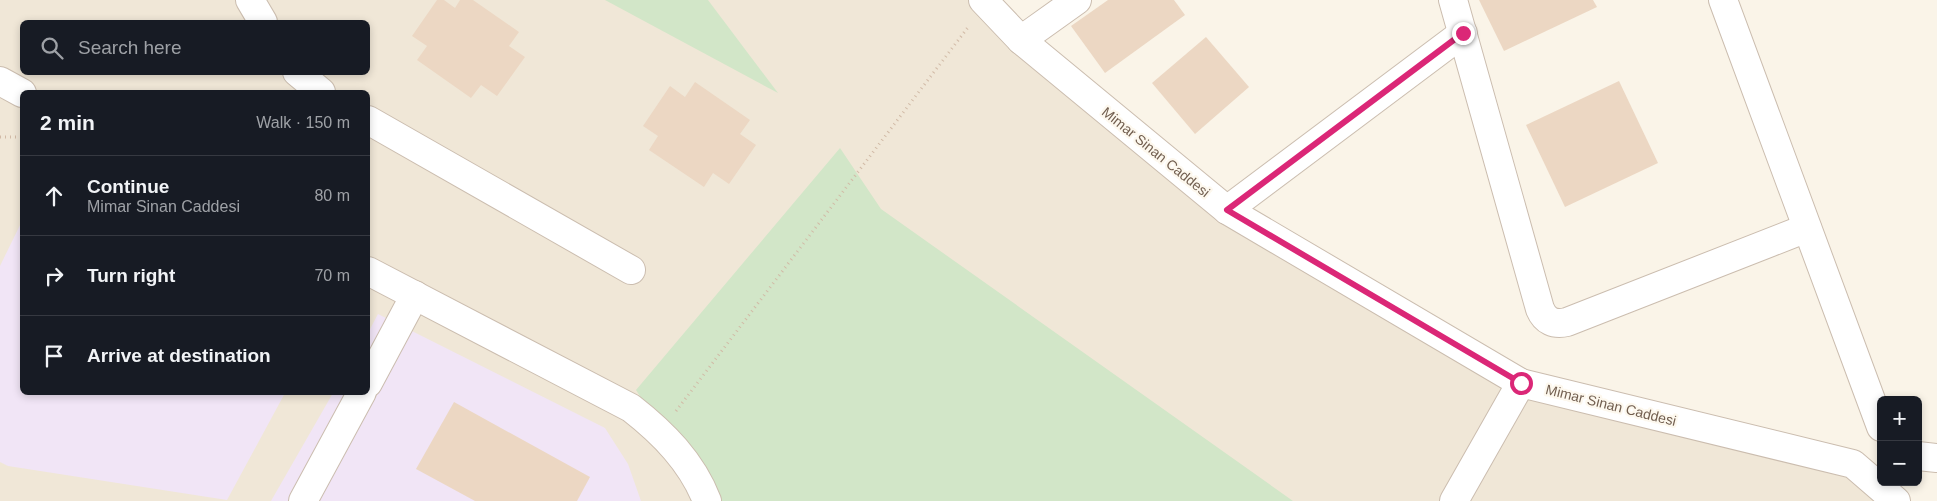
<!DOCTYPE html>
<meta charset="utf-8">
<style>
:root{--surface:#171b24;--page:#20242c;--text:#f1f3f6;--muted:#9ea1a6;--line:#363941}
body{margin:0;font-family:Helvetica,sans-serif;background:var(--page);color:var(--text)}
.controls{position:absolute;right:15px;bottom:15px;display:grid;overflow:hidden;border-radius:8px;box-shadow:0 2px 8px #0003}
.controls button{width:45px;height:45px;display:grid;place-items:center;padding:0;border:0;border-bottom:1px solid var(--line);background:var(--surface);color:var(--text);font:25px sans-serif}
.stop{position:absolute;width:15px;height:15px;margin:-11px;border:4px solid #db2777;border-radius:50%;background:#fff}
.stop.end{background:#db2777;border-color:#fff;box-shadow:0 1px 5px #0008}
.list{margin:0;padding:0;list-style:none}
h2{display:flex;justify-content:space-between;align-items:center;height:65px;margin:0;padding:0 20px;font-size:21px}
h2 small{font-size:16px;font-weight:400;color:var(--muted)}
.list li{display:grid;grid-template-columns:32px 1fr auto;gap:15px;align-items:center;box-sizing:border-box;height:80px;padding:0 20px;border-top:1px solid var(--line)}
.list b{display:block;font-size:19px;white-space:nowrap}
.list p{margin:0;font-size:16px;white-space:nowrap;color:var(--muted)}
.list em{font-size:16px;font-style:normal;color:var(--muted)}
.icon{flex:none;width:28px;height:28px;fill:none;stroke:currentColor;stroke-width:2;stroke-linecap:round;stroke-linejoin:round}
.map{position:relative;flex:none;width:1937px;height:501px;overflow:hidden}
.search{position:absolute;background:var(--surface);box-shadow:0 2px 8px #0003;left:20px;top:20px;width:350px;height:55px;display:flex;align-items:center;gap:12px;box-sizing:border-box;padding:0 18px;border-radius:8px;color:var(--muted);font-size:19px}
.panel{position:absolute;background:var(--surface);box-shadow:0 2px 8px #0003;left:20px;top:90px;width:350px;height:305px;border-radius:8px}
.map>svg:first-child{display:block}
</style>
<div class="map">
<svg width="1937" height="501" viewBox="0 0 1937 501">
<rect width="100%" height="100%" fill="#faf4e8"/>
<!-- residential -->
<path fill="#f0e7d7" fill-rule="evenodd" d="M 0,0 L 986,0 L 1167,161 L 1525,387 L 1843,458 L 1899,501 L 0,501 ZM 22,22 L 368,22 L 368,72 L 22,72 ZM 22,92 L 368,92 L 368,392 L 22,392 Z"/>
<!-- education -->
<g fill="#f1e5f6">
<path d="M 22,221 L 22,392 L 285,393 L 227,500 L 8,466 L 0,462 L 0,266 Z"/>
<path d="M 378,314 L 605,428 L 628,464 L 641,501 L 271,501 L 333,393 L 368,392 L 368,333 Z"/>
</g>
<!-- green -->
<g fill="#d2e6c8">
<path d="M 605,0 L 708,0 L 778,93 Z"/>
<path d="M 840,148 L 881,209 L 1293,501 L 691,501 L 673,449 L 636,390 Z"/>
</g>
<!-- building -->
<g fill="#ecd7c3">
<path d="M 437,0 L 444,0 L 455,8 L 460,0 L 473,0 L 519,32 L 509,46 L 525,57 L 497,96 L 481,85 L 471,98 L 417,60 L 427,46 L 412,36 Z"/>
<path d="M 1108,0 L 1174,0 L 1185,15 L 1105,73 L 1071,26 Z"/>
<path d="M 1479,0 L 1593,0 L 1597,7 L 1504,51 Z"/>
<path d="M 1206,37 L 1249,87 L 1195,134 L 1152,83 Z"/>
<path d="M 1619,81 L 1658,163 L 1565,207 L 1526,125 Z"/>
<path d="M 695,82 L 750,120 L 740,134 L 756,145 L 729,184 L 713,173 L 704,187 L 649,150 L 658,136 L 643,126 L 670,86 L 685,97 Z"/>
<path d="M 454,402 L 590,477 L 577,501 L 475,501 L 416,469 Z"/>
</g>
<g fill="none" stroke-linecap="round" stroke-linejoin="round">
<defs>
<g id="minor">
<path d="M 250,0 L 263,22"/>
<path d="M 983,0 L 1021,40 L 1227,210 L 1521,383 L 1853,464 L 1896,501"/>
<path d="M 1453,0 L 1540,309 C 1545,321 1554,325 1567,322 L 1807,228"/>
<path d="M 1723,0 L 1881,427"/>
<path d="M 1021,40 L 1077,0"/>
<path d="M 297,72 L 321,92"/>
<path d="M 0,81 L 22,93"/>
<path d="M 368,120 L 631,270"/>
<path d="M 1227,210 L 1463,33"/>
<path d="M 368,271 L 631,408 C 663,433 692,462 707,501"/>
<path d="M 368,383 L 415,295"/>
<path d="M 1918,456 L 1937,458"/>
<path d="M 303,501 L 362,392"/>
<path d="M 1454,501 L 1521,383"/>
</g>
</defs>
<!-- minor casing -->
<use href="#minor" stroke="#cbbdaf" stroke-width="30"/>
<!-- path -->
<g stroke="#d1baa6" stroke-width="3" stroke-dasharray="1 4" stroke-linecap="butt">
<path d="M 0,137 L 22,137"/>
<path d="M 676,411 L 969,26"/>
</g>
<!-- minor -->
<use href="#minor" stroke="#fff" stroke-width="28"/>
</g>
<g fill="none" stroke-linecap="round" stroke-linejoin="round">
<!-- route -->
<path stroke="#db2777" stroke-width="6" d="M 1463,33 L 1227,210 L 1521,383"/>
</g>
<g text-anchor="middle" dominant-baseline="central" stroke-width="4.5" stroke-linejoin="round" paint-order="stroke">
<!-- street labels -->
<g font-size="14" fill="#715e4f" stroke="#fdf8ee">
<text transform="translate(1156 152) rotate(39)">Mimar Sinan Caddesi</text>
<text transform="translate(1611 405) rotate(14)">Mimar Sinan Caddesi</text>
</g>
</g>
</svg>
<div class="controls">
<button>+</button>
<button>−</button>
</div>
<div class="stop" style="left:1521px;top:383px"></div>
<div class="stop end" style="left:1463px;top:33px"></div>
<div class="search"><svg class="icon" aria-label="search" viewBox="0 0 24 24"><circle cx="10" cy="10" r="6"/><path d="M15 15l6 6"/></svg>Search here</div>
<section class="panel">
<h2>2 min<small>Walk · 150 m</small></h2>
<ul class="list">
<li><svg class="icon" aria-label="ahead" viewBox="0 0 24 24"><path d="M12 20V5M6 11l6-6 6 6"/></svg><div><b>Continue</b><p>Mimar Sinan Caddesi</p></div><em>80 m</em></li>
<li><svg class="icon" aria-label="right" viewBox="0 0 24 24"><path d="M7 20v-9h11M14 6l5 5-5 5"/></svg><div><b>Turn right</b></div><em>70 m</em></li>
<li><svg class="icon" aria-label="arrive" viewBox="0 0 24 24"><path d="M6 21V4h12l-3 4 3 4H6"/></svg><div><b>Arrive at destination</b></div></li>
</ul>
</section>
</div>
